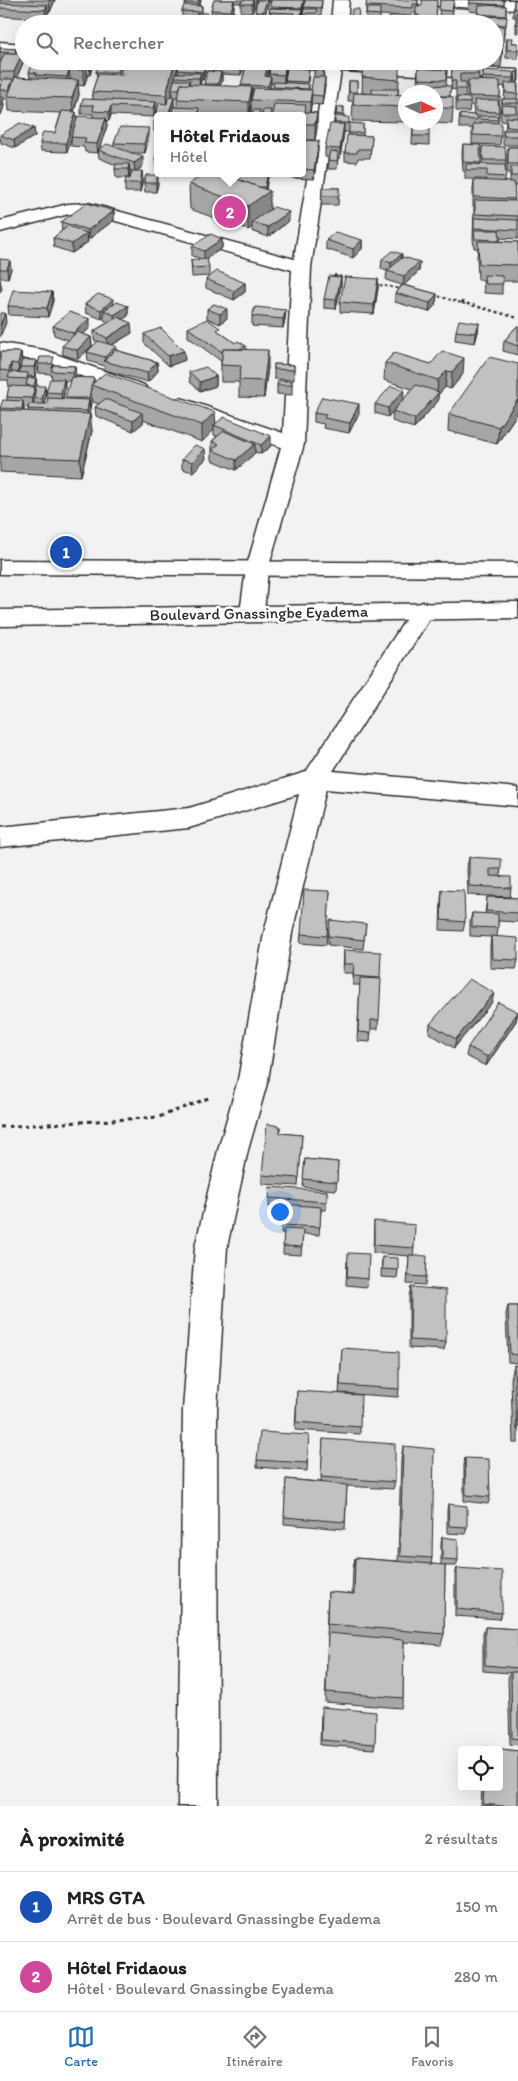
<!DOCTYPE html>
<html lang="fr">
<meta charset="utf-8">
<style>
:root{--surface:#fff;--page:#f6f6f6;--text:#222;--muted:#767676;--line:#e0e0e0;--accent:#1f6fb2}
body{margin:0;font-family:Itim,sans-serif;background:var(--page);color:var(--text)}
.controls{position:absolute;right:15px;bottom:15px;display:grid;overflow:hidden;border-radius:5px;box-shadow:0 5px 20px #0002}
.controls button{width:45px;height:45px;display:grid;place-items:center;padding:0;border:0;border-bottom:1px solid var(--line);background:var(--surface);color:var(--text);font:25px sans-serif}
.compass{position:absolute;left:398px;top:85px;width:45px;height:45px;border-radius:50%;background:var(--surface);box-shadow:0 5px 20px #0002;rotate:94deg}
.you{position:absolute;left:279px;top:1211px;width:18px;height:18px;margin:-12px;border:4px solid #fff;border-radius:50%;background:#1a73e8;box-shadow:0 0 0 8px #1a73e833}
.badge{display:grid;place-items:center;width:32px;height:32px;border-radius:50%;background:var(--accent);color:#fff;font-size:16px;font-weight:700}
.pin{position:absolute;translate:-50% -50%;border:2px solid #fff;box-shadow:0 1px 5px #0006}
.popup{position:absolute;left:154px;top:112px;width:152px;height:65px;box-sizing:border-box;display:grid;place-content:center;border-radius:5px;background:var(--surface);filter:drop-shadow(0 1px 4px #0005);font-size:16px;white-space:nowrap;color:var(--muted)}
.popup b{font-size:19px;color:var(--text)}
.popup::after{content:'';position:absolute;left:50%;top:100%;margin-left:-10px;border:10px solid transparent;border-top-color:var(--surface)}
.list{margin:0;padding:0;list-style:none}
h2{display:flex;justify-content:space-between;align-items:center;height:65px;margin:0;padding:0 20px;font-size:21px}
h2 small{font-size:16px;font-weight:400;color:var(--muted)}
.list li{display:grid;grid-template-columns:32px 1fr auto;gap:15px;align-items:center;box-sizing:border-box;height:70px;padding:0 20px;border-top:1px solid var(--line)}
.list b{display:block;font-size:19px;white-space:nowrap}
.list p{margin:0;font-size:16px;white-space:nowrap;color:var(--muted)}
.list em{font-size:16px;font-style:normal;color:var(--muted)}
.icon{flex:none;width:28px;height:28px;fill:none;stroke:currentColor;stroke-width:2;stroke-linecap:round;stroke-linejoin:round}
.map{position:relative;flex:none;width:518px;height:1806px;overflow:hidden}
.search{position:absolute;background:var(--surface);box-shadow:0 5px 20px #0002;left:15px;right:15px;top:15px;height:55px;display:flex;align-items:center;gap:12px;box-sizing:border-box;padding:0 18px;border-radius:28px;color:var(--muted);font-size:19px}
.sheet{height:205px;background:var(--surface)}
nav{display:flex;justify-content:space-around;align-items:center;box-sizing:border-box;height:70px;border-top:1px solid var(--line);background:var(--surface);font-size:14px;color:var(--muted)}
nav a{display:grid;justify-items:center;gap:2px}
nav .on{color:var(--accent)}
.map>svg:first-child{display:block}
</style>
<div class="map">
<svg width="518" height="1806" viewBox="0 0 518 1806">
<rect width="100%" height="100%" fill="#f2f2f2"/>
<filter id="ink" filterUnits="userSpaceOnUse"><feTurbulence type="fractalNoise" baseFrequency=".02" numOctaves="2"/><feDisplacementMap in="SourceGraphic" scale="10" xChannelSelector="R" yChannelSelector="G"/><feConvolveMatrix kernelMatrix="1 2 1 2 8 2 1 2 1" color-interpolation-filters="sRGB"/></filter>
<g filter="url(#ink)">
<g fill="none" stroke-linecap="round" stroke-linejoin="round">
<defs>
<g id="minor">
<path d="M 333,0 L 349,0 L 347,24 L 331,24 Z"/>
<path d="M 414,0 L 518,0 L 518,10 L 422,5 L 417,3 Z"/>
<path d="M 0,42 L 24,44 L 24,54 L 0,52 Z"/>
<path d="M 233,61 L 343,61 L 518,70 L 518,80 L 341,71 L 311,267 L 304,444 L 268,569 L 264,613 L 260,618 L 252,621 L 244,618 L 240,613 L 246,569 L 281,447 L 173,408 L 170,404 L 173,400 L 180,398 L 187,400 L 283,433 L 292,270 L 87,213 L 69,214 L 0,232 L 0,221 L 68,204 L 88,203 L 294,259 L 325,70 L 241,66 L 235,64 Z"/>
<path d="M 0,343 L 44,350 L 144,385 L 147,389 L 144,393 L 137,395 L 34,360 L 0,355 Z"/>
<path d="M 423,602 L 431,605 L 435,610 L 333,771 L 518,788 L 518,806 L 326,789 L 292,933 L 268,1080 L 248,1150 L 227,1247 L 217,1410 L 218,1806 L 178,1806 L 183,1410 L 195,1247 L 218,1150 L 238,1080 L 264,933 L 299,794 L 189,828 L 0,847 L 0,827 L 189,808 L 306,772 L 415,605 Z"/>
</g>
<g id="trunk">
<path d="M 0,560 L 518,563 L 518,577 L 0,574 Z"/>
<path d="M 518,602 L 518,618 L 0,626 L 0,610 Z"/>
</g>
</defs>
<!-- minor casing -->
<use href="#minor" stroke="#2b2b2b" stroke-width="3"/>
<!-- trunk casing -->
<use href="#trunk" stroke="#2b2b2b" stroke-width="3"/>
<!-- path-far2 -->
<g stroke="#2b2b2b" stroke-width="2" stroke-dasharray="2.5 2.5" stroke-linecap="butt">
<path d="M 334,275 L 347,278"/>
<path d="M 375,284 L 401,289"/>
<path d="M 434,295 L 465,304"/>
</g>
<!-- path-far1 -->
<path stroke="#2b2b2b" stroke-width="2.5" stroke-dasharray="3 3" stroke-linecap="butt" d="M 461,302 L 518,318"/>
<!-- path -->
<path stroke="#2b2b2b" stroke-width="3" stroke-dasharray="4 4" stroke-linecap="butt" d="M 0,1127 L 159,1117 L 211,1097"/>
<!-- minor -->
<use href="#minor" fill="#fff" fill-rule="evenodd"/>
<!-- trunk -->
<use href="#trunk" fill="#fff" fill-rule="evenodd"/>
</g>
<!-- wall -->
<g fill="#a6a6a6" stroke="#2b2b2b" fill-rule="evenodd">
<path d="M 0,0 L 55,0 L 50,12 L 48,11 L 48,13 L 46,19 L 0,16 Z"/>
<path d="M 186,0 L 201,0 L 200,6 L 202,6 L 202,13 L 208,22 L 208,23 L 195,20 L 182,19 L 182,11 L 185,5 Z"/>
<path d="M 214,0 L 253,0 L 254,8 L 252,13 L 241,12 L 241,3 L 234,3 L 234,7 L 233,13 L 238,22 L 238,24 L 212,24 L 211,10 Z"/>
<path d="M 255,0 L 322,0 L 321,16 L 317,16 L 317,18 L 308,21 L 306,21 L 306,24 L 303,24 L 303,16 L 305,2 L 304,2 L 302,16 L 303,24 L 286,24 L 287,21 L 286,21 L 286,24 L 257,24 L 258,20 L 255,20 L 256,8 L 255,8 ZM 269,2 L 271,2 L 269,16 L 265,15 Z"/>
<path d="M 418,0 L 418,6 L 422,6 L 437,0 L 436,24 L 411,24 L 415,23 L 416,13 L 413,13 L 412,16 L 380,15 L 380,23 L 366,23 L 366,6 Z"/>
<path d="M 440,0 L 454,0 L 452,19 L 439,18 Z"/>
<path d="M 470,0 L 504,0 L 504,6 L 506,6 L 506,25 L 505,33 L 504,33 L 501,67 L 482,66 L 482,61 L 494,61 L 494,24 L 477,23 L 478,12 L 469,11 Z"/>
<path d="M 514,0 L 518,0 L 518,33 L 516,33 L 516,17 L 513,17 Z"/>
<path d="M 359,17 L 358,24 L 350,24 L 351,19 Z"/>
<path d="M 507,38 L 512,43 L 518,43 L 518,59 L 506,58 L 506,46 Z"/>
<path d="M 0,48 L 16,49 L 17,54 L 23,63 L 17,77 L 30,78 L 29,72 L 58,63 L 91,61 L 92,68 L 90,75 L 87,75 L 87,77 L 84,86 L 78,85 L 79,95 L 74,112 L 77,120 L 93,117 L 93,114 L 81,114 L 81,105 L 93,99 L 92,92 L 97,77 L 96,72 L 124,61 L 120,75 L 123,75 L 179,63 L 176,73 L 179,73 L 178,70 L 207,65 L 203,80 L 201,80 L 200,85 L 204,85 L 208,71 L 208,61 L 243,61 L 243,67 L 241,75 L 222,74 L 222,81 L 220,86 L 241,87 L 244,73 L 244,65 L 269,61 L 269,68 L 268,74 L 267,74 L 267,76 L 269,76 L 269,74 L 286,62 L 286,70 L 284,83 L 285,83 L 287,68 L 309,69 L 308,84 L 309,84 L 309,90 L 311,90 L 314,77 L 314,70 L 324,63 L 323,77 L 325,86 L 322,105 L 311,104 L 310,112 L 317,113 L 317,128 L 315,140 L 302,140 L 302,116 L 252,116 L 251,115 L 251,106 L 249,116 L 158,116 L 158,132 L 154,132 L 154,123 L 157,110 L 156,110 L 154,117 L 111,115 L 109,121 L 106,120 L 107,126 L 99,149 L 114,147 L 114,143 L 149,137 L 145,153 L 130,153 L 143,166 L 137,171 L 143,180 L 140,192 L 125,192 L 125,183 L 130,179 L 132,171 L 130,170 L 129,178 L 116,178 L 115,169 L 116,165 L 99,158 L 98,150 L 98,153 L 85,152 L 84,147 L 71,146 L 71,139 L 67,152 L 41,151 L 40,143 L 55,133 L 61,113 L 9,111 L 8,99 L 3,99 L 4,106 L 1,115 L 0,115 L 0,84 L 0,86 L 2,80 L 0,80 L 0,64 L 1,61 L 0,61 ZM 271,83 L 274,83 L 273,88 L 270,88 ZM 172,92 L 172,97 L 177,97 L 177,107 L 174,107 L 174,98 L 170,97 Z"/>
<path d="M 363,61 L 399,80 L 398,95 L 406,95 L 406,122 L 352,121 L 353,101 L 348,101 L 349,81 L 357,81 L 357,93 L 372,94 L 362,93 Z"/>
<path d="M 431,61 L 475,61 L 474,65 L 431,64 Z"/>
<path d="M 418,68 L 447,70 L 446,86 L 450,96 L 453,108 L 452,124 L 408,122 L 436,122 L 436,92 L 417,85 Z"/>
<path d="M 452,69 L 479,74 L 479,80 L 482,80 L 483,70 L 513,78 L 512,83 L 514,83 L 515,72 L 518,72 L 518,91 L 517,99 L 518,99 L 518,145 L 503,145 L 503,130 L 505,130 L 506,122 L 501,121 L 500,114 L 502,99 L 504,99 L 505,87 L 500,86 L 500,97 L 499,105 L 499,112 L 498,123 L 501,136 L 500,145 L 472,144 L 472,128 L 459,128 L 459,123 L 460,114 L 474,115 L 473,108 L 473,105 L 470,105 L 469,112 L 456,111 L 456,90 L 451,89 ZM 466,83 L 468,83 L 467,98 L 465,98 Z"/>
<path d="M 337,107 L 344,107 L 344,116 L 349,123 L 363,124 L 363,136 L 372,136 L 370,158 L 358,158 L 357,162 L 345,161 L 345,153 L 349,132 L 344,132 L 340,158 L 338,158 L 337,169 L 328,169 L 329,158 L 325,157 L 325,148 L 335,124 Z"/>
<path d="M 413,125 L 429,136 L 429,145 L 412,144 Z"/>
<path d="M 34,128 L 35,136 L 15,148 L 1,143 L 0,135 Z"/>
<path d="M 302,140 L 318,150 L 314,179 L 292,178 L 292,173 L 302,173 Z"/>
<path d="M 463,144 L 480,145 L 480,165 L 482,165 L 482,146 L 506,160 L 505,182 L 510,182 L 510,173 L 507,173 L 507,155 L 508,147 L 518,147 L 518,185 L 514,185 L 514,201 L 518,216 L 518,239 L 500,238 L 500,241 L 518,242 L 518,281 L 502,281 L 502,294 L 484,293 L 483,280 L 478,280 L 477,257 L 478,248 L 474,248 L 473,239 L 474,206 L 473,206 L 473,189 L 474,180 L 486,181 L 486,179 L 465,179 L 465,171 L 463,171 L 462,153 Z"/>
<path d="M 158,152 L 158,167 L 156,167 L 155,158 Z"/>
<path d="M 230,173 L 268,173 L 266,189 L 270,209 L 289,221 L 268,237 L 252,231 L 252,227 L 248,230 L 190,209 L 189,184 L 230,176 Z"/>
<path d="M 146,175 L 158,184 L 156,192 L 145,192 L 144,183 Z"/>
<path d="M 322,188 L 339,188 L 338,205 L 321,205 Z"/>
<path d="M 114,211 L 114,220 L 89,239 L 87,239 L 88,242 L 72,253 L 54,247 L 53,238 L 62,231 L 61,222 Z"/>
<path d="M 222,239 L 222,248 L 206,259 L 209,267 L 209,276 L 192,277 L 191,260 L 201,259 L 192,256 L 192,246 Z"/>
<path d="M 326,240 L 362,240 L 362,249 L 353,258 L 326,249 Z"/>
<path d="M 402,254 L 401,258 L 420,262 L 419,271 L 404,285 L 437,294 L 436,304 L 429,312 L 395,302 L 395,293 L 402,285 L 386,280 L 387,271 L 381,269 L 382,259 Z"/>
<path d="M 0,259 L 11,269 L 8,278 L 0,278 Z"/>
<path d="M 341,277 L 341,286 L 336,309 L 324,308 L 324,299 Z"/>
<path d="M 206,279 L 245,283 L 245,292 L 234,300 L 206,288 Z"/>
<path d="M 378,279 L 378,288 L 374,314 L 340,312 L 340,302 Z"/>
<path d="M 52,292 L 53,301 L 48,317 L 9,315 L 8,306 Z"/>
<path d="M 85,304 L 114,304 L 128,306 L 128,316 L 123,319 L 132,333 L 112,345 L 116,350 L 157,362 L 158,371 L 148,382 L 105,370 L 105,366 L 88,361 L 87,352 L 97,342 L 94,340 L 94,331 L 109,322 L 104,320 L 104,317 L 102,319 L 86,313 Z"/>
<path d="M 214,304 L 227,318 L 220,324 L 207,318 L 207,309 Z"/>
<path d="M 286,310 L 285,319 L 283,328 L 252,326 L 252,316 Z"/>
<path d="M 479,323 L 478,332 L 475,343 L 455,340 L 456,331 Z"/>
<path d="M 518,325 L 518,355 L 503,351 L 504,341 Z"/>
<path d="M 53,326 L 90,328 L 83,334 L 91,337 L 92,346 L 78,359 L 63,355 L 62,346 L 68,340 L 54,335 Z"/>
<path d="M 188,328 L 220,332 L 235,343 L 246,346 L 246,350 L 268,367 L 264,398 L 239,397 L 239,382 L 221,382 L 221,361 L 188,337 Z"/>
<path d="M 144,334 L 185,360 L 169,366 L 144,343 Z"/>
<path d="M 0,352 L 21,352 L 22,360 L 36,360 L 37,370 L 35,377 L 29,376 L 29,378 L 36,378 L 37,386 L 46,395 L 44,404 L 47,404 L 48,402 L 46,392 L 52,379 L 51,374 L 39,373 L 38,364 L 40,357 L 55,365 L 75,366 L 75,377 L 94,378 L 94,383 L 216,424 L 271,446 L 261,454 L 255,452 L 255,453 L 236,470 L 212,460 L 212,441 L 217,436 L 214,435 L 214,430 L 202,442 L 143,420 L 143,423 L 133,431 L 96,416 L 95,407 L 99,404 L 93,402 L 92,398 L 89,414 L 90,414 L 92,431 L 81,476 L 0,472 L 0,408 L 7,400 L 7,397 L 9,387 L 8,380 L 0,380 ZM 65,381 L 70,381 L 66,399 L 63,399 L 65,389 ZM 24,407 L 28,407 L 28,412 L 24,411 Z"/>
<path d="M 394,353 L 463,374 L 451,389 L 445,387 L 438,395 L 438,401 L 414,428 L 392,421 L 393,411 L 397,406 L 388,417 L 375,413 L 375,404 L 403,400 L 412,389 L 384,380 L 385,363 Z"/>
<path d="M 274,364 L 294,365 L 294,380 L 274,379 Z"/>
<path d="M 518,364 L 518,412 L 497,444 L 448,431 L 449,414 Z"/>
<path d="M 189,372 L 216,376 L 216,386 L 200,391 L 190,382 Z"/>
<path d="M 292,381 L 292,395 L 277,394 L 277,385 Z"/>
<path d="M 314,413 L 359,413 L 349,433 L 323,428 L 324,424 L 314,422 Z"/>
<path d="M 182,459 L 206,459 L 193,472 L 182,469 Z"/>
<path d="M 469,857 L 501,869 L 500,876 L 511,888 L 510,897 L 468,895 L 467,867 Z"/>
<path d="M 442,890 L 465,922 L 463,931 L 440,930 L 441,899 Z"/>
<path d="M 330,891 L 326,945 L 300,943 L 301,934 Z"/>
<path d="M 487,897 L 518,898 L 518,922 L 498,921 L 498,928 L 497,936 L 518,960 L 516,969 L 490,968 L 490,945 L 491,937 L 470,936 L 470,922 L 472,913 L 485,914 Z"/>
<path d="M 366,924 L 363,949 L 328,945 L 328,936 Z"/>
<path d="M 344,950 L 380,978 L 378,1029 L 371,1029 L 370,1042 L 357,1041 L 360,985 L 353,985 L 353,973 L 343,973 Z"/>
<path d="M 492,1002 L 454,1048 L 429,1033 L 430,1024 Z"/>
<path d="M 518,1012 L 516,1021 L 486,1066 L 466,1056 L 468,1047 Z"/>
<path d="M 280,1126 L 280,1133 L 302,1135 L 298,1186 L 262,1184 L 262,1175 Z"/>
<path d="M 305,1159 L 338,1162 L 336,1190 L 303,1187 Z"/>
<path d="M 327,1191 L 326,1210 L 321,1210 L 319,1235 L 303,1234 L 301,1255 L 283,1254 L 284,1233 L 281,1233 L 282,1208 L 269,1207 L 269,1198 Z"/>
<path d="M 374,1221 L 414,1248 L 413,1255 L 426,1277 L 425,1285 L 407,1284 L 409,1256 L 373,1253 Z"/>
<path d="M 382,1257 L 398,1270 L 397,1278 L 381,1277 Z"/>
<path d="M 347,1261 L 368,1279 L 367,1287 L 346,1285 Z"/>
<path d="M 411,1287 L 446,1342 L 444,1350 L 409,1348 L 409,1296 Z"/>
<path d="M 508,1306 L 518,1306 L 518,1363 L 508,1362 L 506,1314 Z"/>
<path d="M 342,1348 L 399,1389 L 398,1397 L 339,1393 Z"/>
<path d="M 514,1365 L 518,1366 L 518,1443 L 513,1443 L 511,1379 Z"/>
<path d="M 297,1391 L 360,1427 L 360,1434 L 295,1430 Z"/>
<path d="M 309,1435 L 307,1471 L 257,1467 L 257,1460 Z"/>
<path d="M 323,1439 L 395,1482 L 393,1489 L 347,1486 L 345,1529 L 284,1524 L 286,1479 L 321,1482 Z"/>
<path d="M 403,1446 L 432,1558 L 431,1564 L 441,1565 L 441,1544 L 442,1537 L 458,1560 L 456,1566 L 445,1566 L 444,1634 L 441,1645 L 404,1642 L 403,1698 L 401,1708 L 325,1702 L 328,1635 L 326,1635 L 328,1592 L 352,1594 L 353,1569 L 355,1558 L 398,1561 L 401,1459 Z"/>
<path d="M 465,1458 L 490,1497 L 488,1504 L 464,1501 L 464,1465 Z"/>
<path d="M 448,1504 L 467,1527 L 465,1534 L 447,1533 L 447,1511 Z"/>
<path d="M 457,1568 L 502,1613 L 500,1619 L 455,1616 L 455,1575 Z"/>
<path d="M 485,1627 L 518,1629 L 518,1745 L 510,1744 L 508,1678 L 510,1673 L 483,1671 L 483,1633 Z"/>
<path d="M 321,1713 L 375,1744 L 374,1749 L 320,1745 Z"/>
<path d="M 485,1747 L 518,1751 L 518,1806 L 481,1806 L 482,1787 L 499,1787 L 499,1750 L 484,1750 Z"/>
</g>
<!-- shaded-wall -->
<g fill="#878787" stroke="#2b2b2b">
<path d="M 49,0 L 55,0 L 50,12 Z"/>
<path d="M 199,0 L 201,0 L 198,12 L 198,3 Z"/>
<path d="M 234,0 L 234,7 L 231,20 L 231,11 Z"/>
<path d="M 253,0 L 254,8 L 252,13 L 252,4 Z"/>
<path d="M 267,0 L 269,0 L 269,2 L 263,20 L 263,12 Z"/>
<path d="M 304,0 L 304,4 L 302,16 L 302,8 Z"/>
<path d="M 47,5 L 48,13 L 46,19 L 45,10 Z"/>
<path d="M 208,13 L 208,24 L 206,24 Z"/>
<path d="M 255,15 L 255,24 L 252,24 Z"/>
<path d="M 22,54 L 23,63 L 15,81 L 14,72 Z"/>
<path d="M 91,61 L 92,68 L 90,75 L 89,66 Z"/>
<path d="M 121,61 L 124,61 L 119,81 L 118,72 Z"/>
<path d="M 175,61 L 179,61 L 179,63 L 172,89 L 172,92 L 167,110 L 166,95 Z"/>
<path d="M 206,61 L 207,61 L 207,65 L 203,80 L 203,72 Z"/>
<path d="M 242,61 L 243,67 L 241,75 L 241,67 Z"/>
<path d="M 269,61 L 269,68 L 268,74 L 268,66 Z"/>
<path d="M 86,62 L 87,77 L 84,86 L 83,70 Z"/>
<path d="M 286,62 L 286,70 L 284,83 L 284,75 Z"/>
<path d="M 69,70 L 71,85 L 68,92 L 67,77 Z"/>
<path d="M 221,72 L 222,81 L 218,93 L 218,84 Z"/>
<path d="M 201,73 L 201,82 L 200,87 L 199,78 Z"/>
<path d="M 271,77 L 271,85 L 268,95 L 268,86 Z"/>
<path d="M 325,77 L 325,86 L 322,105 L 323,96 Z"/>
<path d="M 78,80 L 79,95 L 73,114 L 72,98 Z"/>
<path d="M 252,87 L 252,100 L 251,100 L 251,106 L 249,116 L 249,102 Z"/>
<path d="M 312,90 L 311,105 L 310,118 L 310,102 Z"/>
<path d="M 3,97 L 4,106 L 1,115 L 0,106 Z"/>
<path d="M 174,98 L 174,106 L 172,113 L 171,116 L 168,116 Z"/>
<path d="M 156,102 L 156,111 L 154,117 L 154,108 Z"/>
<path d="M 111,106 L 111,115 L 109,121 L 109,112 Z"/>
<path d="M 76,112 L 77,120 L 67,152 L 66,143 Z"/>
<path d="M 317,113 L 317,128 L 315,140 L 315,124 Z"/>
<path d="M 106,118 L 107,126 L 98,153 L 97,144 Z"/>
<path d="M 344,124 L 344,133 L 340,158 L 340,149 Z"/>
<path d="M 34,128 L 35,136 L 15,148 L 14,140 Z"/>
<path d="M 149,128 L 149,137 L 145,153 L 144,144 Z"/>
<path d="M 319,141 L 318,150 L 314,179 L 314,170 Z"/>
<path d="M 143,157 L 143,166 L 135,172 L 134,163 Z"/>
<path d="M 129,164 L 130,173 L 129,178 L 128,169 Z"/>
<path d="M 142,171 L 143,180 L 140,192 L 140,183 Z"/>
<path d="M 268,173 L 268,178 L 265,194 L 270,191 L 270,215 L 252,222 L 252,227 L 248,230 L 248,206 L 265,194 L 265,187 Z"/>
<path d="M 158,175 L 158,184 L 156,192 L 156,183 Z"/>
<path d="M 114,211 L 114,220 L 89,239 L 88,230 Z"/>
<path d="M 289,212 L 289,221 L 268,237 L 268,227 Z"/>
<path d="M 87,233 L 88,242 L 72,253 L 72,244 Z"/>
<path d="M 222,239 L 222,248 L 204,260 L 204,251 Z"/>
<path d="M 362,240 L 362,249 L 353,258 L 353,249 Z"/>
<path d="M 402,254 L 401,263 L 391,272 L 391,263 Z"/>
<path d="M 10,260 L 11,269 L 8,278 L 7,269 Z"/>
<path d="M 420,262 L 419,271 L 403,286 L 404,276 Z"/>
<path d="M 341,277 L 341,286 L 336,309 L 336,300 Z"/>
<path d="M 0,279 L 2,289 L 0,292 Z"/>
<path d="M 378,279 L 378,288 L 374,314 L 374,305 Z"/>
<path d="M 245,283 L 245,292 L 234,300 L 234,291 Z"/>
<path d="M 52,292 L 53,301 L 48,317 L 47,308 Z"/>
<path d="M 437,294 L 436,304 L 429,312 L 430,303 Z"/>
<path d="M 113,299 L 114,309 L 104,310 L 104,317 L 102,319 L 101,310 Z"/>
<path d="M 128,306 L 128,316 L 114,324 L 114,315 Z"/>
<path d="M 227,309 L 227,318 L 220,324 L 220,314 Z"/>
<path d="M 286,310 L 285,319 L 283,328 L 283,319 Z"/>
<path d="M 5,313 L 6,323 L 0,337 L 0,326 Z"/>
<path d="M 90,319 L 90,328 L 74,342 L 73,333 Z"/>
<path d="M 131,323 L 132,333 L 108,347 L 107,338 Z"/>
<path d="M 479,323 L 478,332 L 475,343 L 476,333 Z"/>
<path d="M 91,337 L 92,346 L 78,359 L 77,350 Z"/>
<path d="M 116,346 L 116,355 L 106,361 L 105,357 Z"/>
<path d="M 268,350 L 268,367 L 264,398 L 264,381 Z"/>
<path d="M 184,351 L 185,360 L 169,366 L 168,356 Z"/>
<path d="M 21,352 L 22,362 L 20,367 L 19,373 L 18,364 Z"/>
<path d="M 464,358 L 463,374 L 451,389 L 452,372 Z"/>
<path d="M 36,360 L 37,370 L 35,377 L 34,367 Z"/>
<path d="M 157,362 L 158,371 L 148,382 L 147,373 Z"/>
<path d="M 11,363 L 12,373 L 10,378 L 9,371 Z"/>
<path d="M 75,366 L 76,376 L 74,382 L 73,372 Z"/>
<path d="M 447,371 L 445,387 L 438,395 L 438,401 L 414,428 L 415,419 L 437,394 L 438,380 Z"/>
<path d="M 216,376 L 216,386 L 200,391 L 200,382 Z"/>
<path d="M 36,378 L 37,388 L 34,398 L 34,407 L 32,398 L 34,390 L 34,386 Z"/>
<path d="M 64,379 L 65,389 L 62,402 L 61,393 Z"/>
<path d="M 45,386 L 46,395 L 43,408 L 42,399 Z"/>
<path d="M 91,388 L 92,398 L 90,408 L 89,398 Z"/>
<path d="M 404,390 L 403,400 L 388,417 L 388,408 Z"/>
<path d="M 518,399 L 518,412 L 497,444 L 499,427 Z"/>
<path d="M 89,400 L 90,410 L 88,421 L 87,411 Z"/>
<path d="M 23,401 L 24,410 L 23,419 L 22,409 Z"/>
<path d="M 359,404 L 359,413 L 349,433 L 350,423 Z"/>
<path d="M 215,412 L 216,426 L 214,425 L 214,430 L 202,442 L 202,425 Z"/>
<path d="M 142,413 L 143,423 L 133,431 L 133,421 Z"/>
<path d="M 90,414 L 92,431 L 81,476 L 80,459 Z"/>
<path d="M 271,436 L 271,446 L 261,454 L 261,445 Z"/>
<path d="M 255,444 L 255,453 L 236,470 L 236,460 Z"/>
<path d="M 205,449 L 206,459 L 193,472 L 192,462 Z"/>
<path d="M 494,993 L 492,1002 L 454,1048 L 456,1039 Z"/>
<path d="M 518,1012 L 516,1021 L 486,1066 L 488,1057 Z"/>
</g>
<!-- building -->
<g fill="#c1c1c1" stroke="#2b2b2b">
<path d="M 186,0 L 199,0 L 198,3 L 185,3 Z"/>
<path d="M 214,0 L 234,0 L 231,11 L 211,10 Z"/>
<path d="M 242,0 L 253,0 L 252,4 L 241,4 Z"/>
<path d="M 257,0 L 267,0 L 263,12 L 255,12 Z"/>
<path d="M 271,0 L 304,0 L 302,8 L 270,7 Z"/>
<path d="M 305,0 L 322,0 L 321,8 L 304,7 Z"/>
<path d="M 367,0 L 418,0 L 418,4 L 413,4 L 413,8 L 366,6 Z"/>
<path d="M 422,0 L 437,0 L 436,22 L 418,21 L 419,15 L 416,15 L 416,6 L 422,6 Z"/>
<path d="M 440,0 L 454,0 L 452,11 L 439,10 Z"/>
<path d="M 470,0 L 504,0 L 504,5 L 469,3 Z"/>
<rect x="514" y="0" width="4" height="9"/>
<path d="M 0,3 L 47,5 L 45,10 L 0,8 Z"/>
<path d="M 184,5 L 202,6 L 201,12 L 182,11 Z"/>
<path d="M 479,5 L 506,6 L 506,16 L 478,14 Z"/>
<path d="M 270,8 L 302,9 L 301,16 L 293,15 L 294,13 L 269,12 Z"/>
<path d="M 367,8 L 380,8 L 380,15 L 366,14 Z"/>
<path d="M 304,9 L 317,9 L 316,13 L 306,13 L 306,16 L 303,16 Z"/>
<path d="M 352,9 L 359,9 L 358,19 L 351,19 Z"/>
<path d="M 197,13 L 208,13 L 206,23 L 210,24 L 194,24 Z"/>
<path d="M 214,13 L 238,13 L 236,22 L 212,21 Z"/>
<rect x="516" y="13" width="2" height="11"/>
<path d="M 242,14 L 255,15 L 252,24 L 239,24 Z"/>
<path d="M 260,15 L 286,16 L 284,24 L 257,24 Z"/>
<path d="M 479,16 L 507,17 L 506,25 L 479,24 Z"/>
<path d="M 288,17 L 303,17 L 302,24 L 286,23 Z"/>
<path d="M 389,17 L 409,18 L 408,24 L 389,24 Z"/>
<path d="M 309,18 L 323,18 L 322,24 L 308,24 Z"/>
<path d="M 217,23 L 235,24 L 216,24 Z"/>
<path d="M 494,26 L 504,26 L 503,45 L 494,45 Z"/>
<path d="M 507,38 L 513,38 L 512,43 L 518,43 L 518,50 L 507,50 Z"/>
<path d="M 0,48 L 16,49 L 15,53 L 0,52 Z"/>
<rect x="494" y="52" width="8" height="6"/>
<path d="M 4,54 L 22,54 L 14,72 L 0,72 L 0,64 Z"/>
<path d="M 34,61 L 56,61 L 55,63 L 60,63 L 61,61 L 86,62 L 83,70 L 69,70 L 67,77 L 36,75 L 37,73 L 29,72 Z"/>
<path d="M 65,61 L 91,61 L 89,66 L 86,66 L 86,62 Z"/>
<path d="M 99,61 L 121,61 L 118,72 L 96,72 Z"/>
<path d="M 128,61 L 175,61 L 166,95 L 92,92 L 98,74 L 123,75 Z"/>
<path d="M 181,61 L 206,61 L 203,72 L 178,70 Z"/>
<path d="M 208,61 L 242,61 L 241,67 L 208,65 Z"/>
<path d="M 245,61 L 269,61 L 268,66 L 244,65 Z"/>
<path d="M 271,61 L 286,62 L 284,75 L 269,74 Z"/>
<path d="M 363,61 L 399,61 L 399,80 L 362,77 Z"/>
<path d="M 315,62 L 324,63 L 323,70 L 314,70 Z"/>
<path d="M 246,67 L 267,68 L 265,76 L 271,77 L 268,86 L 241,85 Z"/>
<path d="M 287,68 L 309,69 L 307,82 L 285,81 Z"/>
<path d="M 418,68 L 447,70 L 446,80 L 418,79 Z"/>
<path d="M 452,69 L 479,70 L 479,74 L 460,74 L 460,82 L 466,82 L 466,89 L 456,89 L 456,81 L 451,81 Z"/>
<path d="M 483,70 L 513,72 L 513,78 L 483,77 Z"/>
<path d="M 207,71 L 221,72 L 218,84 L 204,84 Z"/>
<path d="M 515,72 L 518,72 L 518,82 L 516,82 Z"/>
<path d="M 176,73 L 201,73 L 199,78 L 175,77 Z"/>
<path d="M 15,77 L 78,80 L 72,98 L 8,96 Z"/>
<path d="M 313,77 L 325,77 L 323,96 L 312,95 L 311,90 Z"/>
<path d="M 3,79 L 13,79 L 9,90 L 0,90 L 0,87 Z"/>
<path d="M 174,80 L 190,80 L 189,85 L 181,84 L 179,89 L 172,89 Z"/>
<path d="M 468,80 L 500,81 L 500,97 L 468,96 Z"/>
<rect x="349" y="81" width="8" height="11"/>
<path d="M 274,82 L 309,84 L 308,89 L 273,87 Z"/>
<path d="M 505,83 L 517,83 L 518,94 L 506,93 Z"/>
<path d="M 181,84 L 252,87 L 249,102 L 177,99 Z"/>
<path d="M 414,84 L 451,86 L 450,96 L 436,96 L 436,92 L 413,92 Z"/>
<path d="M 254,88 L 312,90 L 310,102 L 251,100 Z"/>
<path d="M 372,89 L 398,89 L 398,95 L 372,94 Z"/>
<path d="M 354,93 L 406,95 L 406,107 L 353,105 Z"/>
<path d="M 436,96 L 453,97 L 453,108 L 436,108 Z"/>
<path d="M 0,97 L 3,97 L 0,106 Z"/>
<path d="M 168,97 L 174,98 L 168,115 L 176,116 L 158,116 L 158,124 L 154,123 L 159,103 L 167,104 Z"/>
<path d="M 457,97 L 470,98 L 470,103 L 457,102 Z"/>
<path d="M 83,99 L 156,102 L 154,108 L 111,106 L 109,112 L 93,111 L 94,105 L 81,105 Z"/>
<rect x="502" y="99" width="16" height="4"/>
<path d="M 474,100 L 498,100 L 499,112 L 476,111 Z"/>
<path d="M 274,104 L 306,105 L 305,112 L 317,113 L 315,124 L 302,124 L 302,116 L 272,116 Z"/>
<path d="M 501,105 L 516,106 L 516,113 L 502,113 Z"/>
<path d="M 173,107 L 199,108 L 198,114 L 172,113 Z"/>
<path d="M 337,107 L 344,107 L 343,115 L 336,114 Z"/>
<path d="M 253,110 L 260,110 L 258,116 L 252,116 Z"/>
<path d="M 263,110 L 271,110 L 270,116 L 262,116 Z"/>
<path d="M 62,111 L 76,112 L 66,143 L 40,143 L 43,132 L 55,133 Z"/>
<path d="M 460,114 L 477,115 L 477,120 L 460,119 Z"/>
<path d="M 78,116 L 106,118 L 97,144 L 84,143 L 86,138 L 71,137 Z"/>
<path d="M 335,116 L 349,117 L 349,123 L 363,124 L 363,133 L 349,133 L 349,123 L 335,123 Z"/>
<path d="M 479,116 L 498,116 L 498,120 L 479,119 Z"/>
<path d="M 506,117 L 518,118 L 518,128 L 507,127 Z"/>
<path d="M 481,122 L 501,123 L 501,136 L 473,135 L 473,124 L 481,124 Z"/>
<path d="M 20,123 L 34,128 L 14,140 L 0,135 Z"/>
<path d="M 330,124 L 344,124 L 340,149 L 325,148 Z"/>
<path d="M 413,125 L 429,126 L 429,136 L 413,136 Z"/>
<path d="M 120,127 L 149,128 L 144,144 L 114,143 Z"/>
<path d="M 503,130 L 518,130 L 518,136 L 504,136 Z"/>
<path d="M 347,135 L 372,136 L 371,149 L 358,149 L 357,153 L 345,153 Z"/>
<path d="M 302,140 L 319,141 L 314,170 L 302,169 Z"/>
<path d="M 107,144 L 143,157 L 134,163 L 98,150 Z"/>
<path d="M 463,144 L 480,145 L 481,163 L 463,162 Z"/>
<path d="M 482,146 L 505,147 L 506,160 L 483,160 Z"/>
<rect x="508" y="147" width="10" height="17"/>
<path d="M 330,151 L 338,152 L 337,161 L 328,160 Z"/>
<path d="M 116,164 L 129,164 L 128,169 L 115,169 Z"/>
<path d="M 466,164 L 505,165 L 506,177 L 487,176 L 487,170 L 466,170 Z"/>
<rect x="511" y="167" width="7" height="9"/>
<path d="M 132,171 L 142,171 L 140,183 L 125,183 L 126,178 L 130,179 Z"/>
<path d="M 206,173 L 221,173 L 270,191 L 248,206 L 189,184 Z"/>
<path d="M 230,173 L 268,173 L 265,187 L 259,187 L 230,176 Z"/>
<path d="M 146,175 L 158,175 L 156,183 L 144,183 Z"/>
<path d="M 474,180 L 514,182 L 515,199 L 474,197 Z"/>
<rect x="322" y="188" width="17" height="8"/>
<path d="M 475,200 L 518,201 L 518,216 L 475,214 Z"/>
<path d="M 87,203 L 114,211 L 88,230 L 61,222 Z"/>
<path d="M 274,207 L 289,212 L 268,227 L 252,222 Z"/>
<path d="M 474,218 L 518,220 L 518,230 L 474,228 Z"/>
<path d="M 68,226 L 87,233 L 72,244 L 53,238 Z"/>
<path d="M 474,230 L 499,230 L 500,240 L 475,239 Z"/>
<path d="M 335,232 L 362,240 L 353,249 L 326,240 Z"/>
<path d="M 211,234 L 222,239 L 204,251 L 192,246 Z"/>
<path d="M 478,241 L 518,242 L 518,265 L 479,264 Z"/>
<path d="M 392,251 L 402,254 L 391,263 L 382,259 Z"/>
<path d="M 403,257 L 420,262 L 404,276 L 387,271 Z"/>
<path d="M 0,259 L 10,260 L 7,269 L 0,269 Z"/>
<path d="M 207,259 L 209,267 L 192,268 L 191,260 Z"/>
<path d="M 217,271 L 245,283 L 234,291 L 206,279 Z"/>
<path d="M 484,275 L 502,276 L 503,284 L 485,284 Z"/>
<path d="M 329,276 L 341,277 L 336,300 L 324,299 Z"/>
<path d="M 345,277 L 378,279 L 374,305 L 340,302 Z"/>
<path d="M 403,285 L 437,294 L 430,303 L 395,293 Z"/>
<path d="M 13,290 L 52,292 L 47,308 L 8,306 Z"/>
<path d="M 98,294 L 113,299 L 101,310 L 85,304 Z"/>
<path d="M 117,302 L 128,306 L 114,315 L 104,310 Z"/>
<path d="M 214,304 L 227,309 L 220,314 L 207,309 Z"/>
<path d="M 255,307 L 286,310 L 283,319 L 252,316 Z"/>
<path d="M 69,312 L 90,319 L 73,333 L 53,326 Z"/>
<path d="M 0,313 L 5,313 L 0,326 Z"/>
<path d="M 118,317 L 131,323 L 107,338 L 94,331 Z"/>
<path d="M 207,319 L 220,328 L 217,330 L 235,343 L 238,341 L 246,346 L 239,349 L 223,349 L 222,352 L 188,328 Z"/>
<path d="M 459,320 L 479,323 L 476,333 L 456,331 Z"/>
<path d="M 518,325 L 518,346 L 504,341 Z"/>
<path d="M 161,328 L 184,351 L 168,356 L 144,334 Z"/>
<path d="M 77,332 L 91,337 L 77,350 L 62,346 Z"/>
<path d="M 98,341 L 116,346 L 105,357 L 87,352 Z"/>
<path d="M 223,349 L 268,350 L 264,381 L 239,380 L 241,366 L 221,365 Z"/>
<path d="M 115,350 L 157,362 L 147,373 L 104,361 Z"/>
<path d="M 442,351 L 464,358 L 452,372 L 447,371 L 438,380 L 385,363 L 394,353 L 431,364 Z"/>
<path d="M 0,352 L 21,352 L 18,364 L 11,363 L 9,371 L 0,370 Z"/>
<path d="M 40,357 L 54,357 L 52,364 L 38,364 Z"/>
<path d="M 489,357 L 518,364 L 518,399 L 499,427 L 449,414 Z"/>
<path d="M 22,360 L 36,360 L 34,367 L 20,367 Z"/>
<path d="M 274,364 L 294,365 L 294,370 L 274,369 Z"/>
<path d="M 53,365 L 75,366 L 73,372 L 51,371 Z"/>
<path d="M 206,367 L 216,376 L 200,382 L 189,372 Z"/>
<path d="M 10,372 L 28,373 L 27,379 L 8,378 Z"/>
<path d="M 105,373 L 215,412 L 202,425 L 91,385 Z"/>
<path d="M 71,377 L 94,378 L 92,384 L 91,385 L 91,388 L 89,398 L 65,398 Z"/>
<path d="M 28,378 L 36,378 L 34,386 L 26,385 Z"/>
<path d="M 50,379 L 64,379 L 61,393 L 46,392 Z"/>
<path d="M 278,381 L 292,381 L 292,385 L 277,385 Z"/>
<path d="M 416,385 L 439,392 L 415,419 L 393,411 Z"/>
<path d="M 9,386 L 35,387 L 32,398 L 7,397 Z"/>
<path d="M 36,386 L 45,386 L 42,399 L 34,398 Z"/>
<path d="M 391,386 L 404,390 L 388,408 L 375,404 Z"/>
<path d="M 322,397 L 359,404 L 350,423 L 324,418 L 326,415 L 314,413 Z"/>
<path d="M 48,398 L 89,400 L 87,411 L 28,409 L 29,404 L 47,404 Z"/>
<path d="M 105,399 L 142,413 L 133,421 L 95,407 Z"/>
<path d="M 3,400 L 23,401 L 22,409 L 0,408 Z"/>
<path d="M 0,410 L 90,414 L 80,459 L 0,456 Z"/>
<path d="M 224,417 L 271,436 L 261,445 L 214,425 Z"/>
<path d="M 224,431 L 255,444 L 236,460 L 212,450 L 219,444 L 212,441 Z"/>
<path d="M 195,445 L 205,449 L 192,462 L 182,459 Z"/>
<path d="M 469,857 L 501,859 L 501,869 L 490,869 L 490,876 L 511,877 L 511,888 L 469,886 Z"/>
<path d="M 304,890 L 330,891 L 327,936 L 301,934 Z"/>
<path d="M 442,890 L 464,891 L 465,922 L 441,920 Z"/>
<path d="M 487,897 L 518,898 L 518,913 L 486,911 Z"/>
<path d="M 472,913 L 498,914 L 498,928 L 472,927 Z"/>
<path d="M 330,920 L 366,924 L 364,940 L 328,936 Z"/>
<path d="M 491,936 L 518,938 L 518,960 L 492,959 Z"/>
<path d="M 344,950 L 381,952 L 380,978 L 353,976 L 354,964 L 344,964 Z"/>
<path d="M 360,978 L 381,979 L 379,1020 L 371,1020 L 371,1033 L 358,1032 Z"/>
<path d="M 469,979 L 494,993 L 456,1039 L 430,1024 Z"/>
<path d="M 498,1002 L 518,1012 L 488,1057 L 468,1047 Z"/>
<path d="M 267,1124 L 280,1126 L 280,1133 L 302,1135 L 299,1178 L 262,1175 Z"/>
<path d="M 305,1159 L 338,1162 L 337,1182 L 303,1179 Z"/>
<path d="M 270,1187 L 327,1191 L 327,1202 L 269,1198 Z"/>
<path d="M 283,1204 L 321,1207 L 320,1227 L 281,1225 Z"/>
<path d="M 374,1221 L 415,1225 L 414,1248 L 374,1245 Z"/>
<path d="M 284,1229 L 303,1230 L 302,1247 L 283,1246 Z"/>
<path d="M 348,1253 L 369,1254 L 368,1279 L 347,1277 Z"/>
<path d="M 409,1255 L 427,1256 L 426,1277 L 408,1276 Z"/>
<path d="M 382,1257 L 398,1258 L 398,1270 L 382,1269 Z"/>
<path d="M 411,1287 L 446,1290 L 446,1342 L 410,1340 Z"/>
<path d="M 508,1306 L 518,1306 L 518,1355 L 510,1354 Z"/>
<path d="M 342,1348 L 399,1352 L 399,1389 L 340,1385 Z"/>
<path d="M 514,1365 L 518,1366 L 518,1430 L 517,1430 Z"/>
<path d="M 297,1391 L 361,1395 L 360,1427 L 296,1422 Z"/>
<path d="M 260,1432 L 309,1435 L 307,1463 L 257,1460 Z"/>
<path d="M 323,1439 L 395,1444 L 395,1482 L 321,1477 Z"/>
<path d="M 403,1446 L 434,1449 L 432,1558 L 400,1556 Z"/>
<path d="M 465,1458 L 489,1459 L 490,1497 L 466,1495 Z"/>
<path d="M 286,1479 L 347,1485 L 345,1522 L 284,1517 Z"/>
<path d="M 448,1504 L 467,1506 L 467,1527 L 449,1526 Z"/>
<path d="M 442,1537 L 458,1539 L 458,1560 L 442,1559 Z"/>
<path d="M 355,1558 L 445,1565 L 444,1634 L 327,1624 L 328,1592 L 354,1594 Z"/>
<path d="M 457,1568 L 502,1571 L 502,1613 L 457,1609 Z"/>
<path d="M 485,1627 L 518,1629 L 518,1668 L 485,1665 Z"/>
<path d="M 328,1633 L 404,1640 L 403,1698 L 326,1692 Z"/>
<path d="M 511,1672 L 518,1672 L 518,1739 L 512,1738 Z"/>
<path d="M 322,1707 L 376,1712 L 375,1744 L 321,1740 Z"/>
<path d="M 485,1747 L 518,1751 L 518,1806 L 502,1806 L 483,1804 L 484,1787 L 499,1787 L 499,1750 L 485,1750 Z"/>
</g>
</g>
<g text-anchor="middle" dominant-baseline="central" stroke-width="5" stroke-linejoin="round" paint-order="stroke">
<!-- street labels -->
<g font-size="16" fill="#2b2b2b" stroke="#fff">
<text transform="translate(259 613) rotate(-1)">Boulevard Gnassingbe Eyadema</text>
</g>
</g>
</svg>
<div class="controls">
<button><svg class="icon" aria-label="locate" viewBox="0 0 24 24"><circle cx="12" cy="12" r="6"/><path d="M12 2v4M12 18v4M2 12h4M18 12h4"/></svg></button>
</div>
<svg class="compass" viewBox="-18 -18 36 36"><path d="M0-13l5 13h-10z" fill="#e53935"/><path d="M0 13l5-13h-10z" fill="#767676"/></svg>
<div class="you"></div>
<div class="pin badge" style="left:66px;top:552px;background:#1a4fb4">1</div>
<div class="pin badge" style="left:230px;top:212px;background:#d1479c">2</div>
<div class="popup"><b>Hôtel Fridaous</b>Hôtel</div>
<div class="search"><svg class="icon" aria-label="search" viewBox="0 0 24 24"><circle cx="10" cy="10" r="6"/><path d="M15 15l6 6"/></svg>Rechercher</div>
</div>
<section class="sheet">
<h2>À proximité<small>2 résultats</small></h2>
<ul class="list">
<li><span class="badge" style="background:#1a4fb4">1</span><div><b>MRS GTA</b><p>Arrêt de bus · Boulevard Gnassingbe Eyadema</p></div><em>150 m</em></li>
<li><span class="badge" style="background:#d1479c">2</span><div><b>Hôtel Fridaous</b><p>Hôtel · Boulevard Gnassingbe Eyadema</p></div><em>280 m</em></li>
</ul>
</section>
<nav>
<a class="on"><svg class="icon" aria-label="map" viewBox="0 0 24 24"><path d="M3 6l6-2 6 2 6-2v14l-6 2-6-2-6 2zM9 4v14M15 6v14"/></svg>Carte</a>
<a><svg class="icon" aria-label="directions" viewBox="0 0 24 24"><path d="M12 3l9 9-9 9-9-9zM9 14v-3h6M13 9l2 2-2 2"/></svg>Itinéraire</a>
<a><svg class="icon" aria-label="saved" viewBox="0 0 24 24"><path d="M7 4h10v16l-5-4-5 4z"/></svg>Favoris</a>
</nav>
